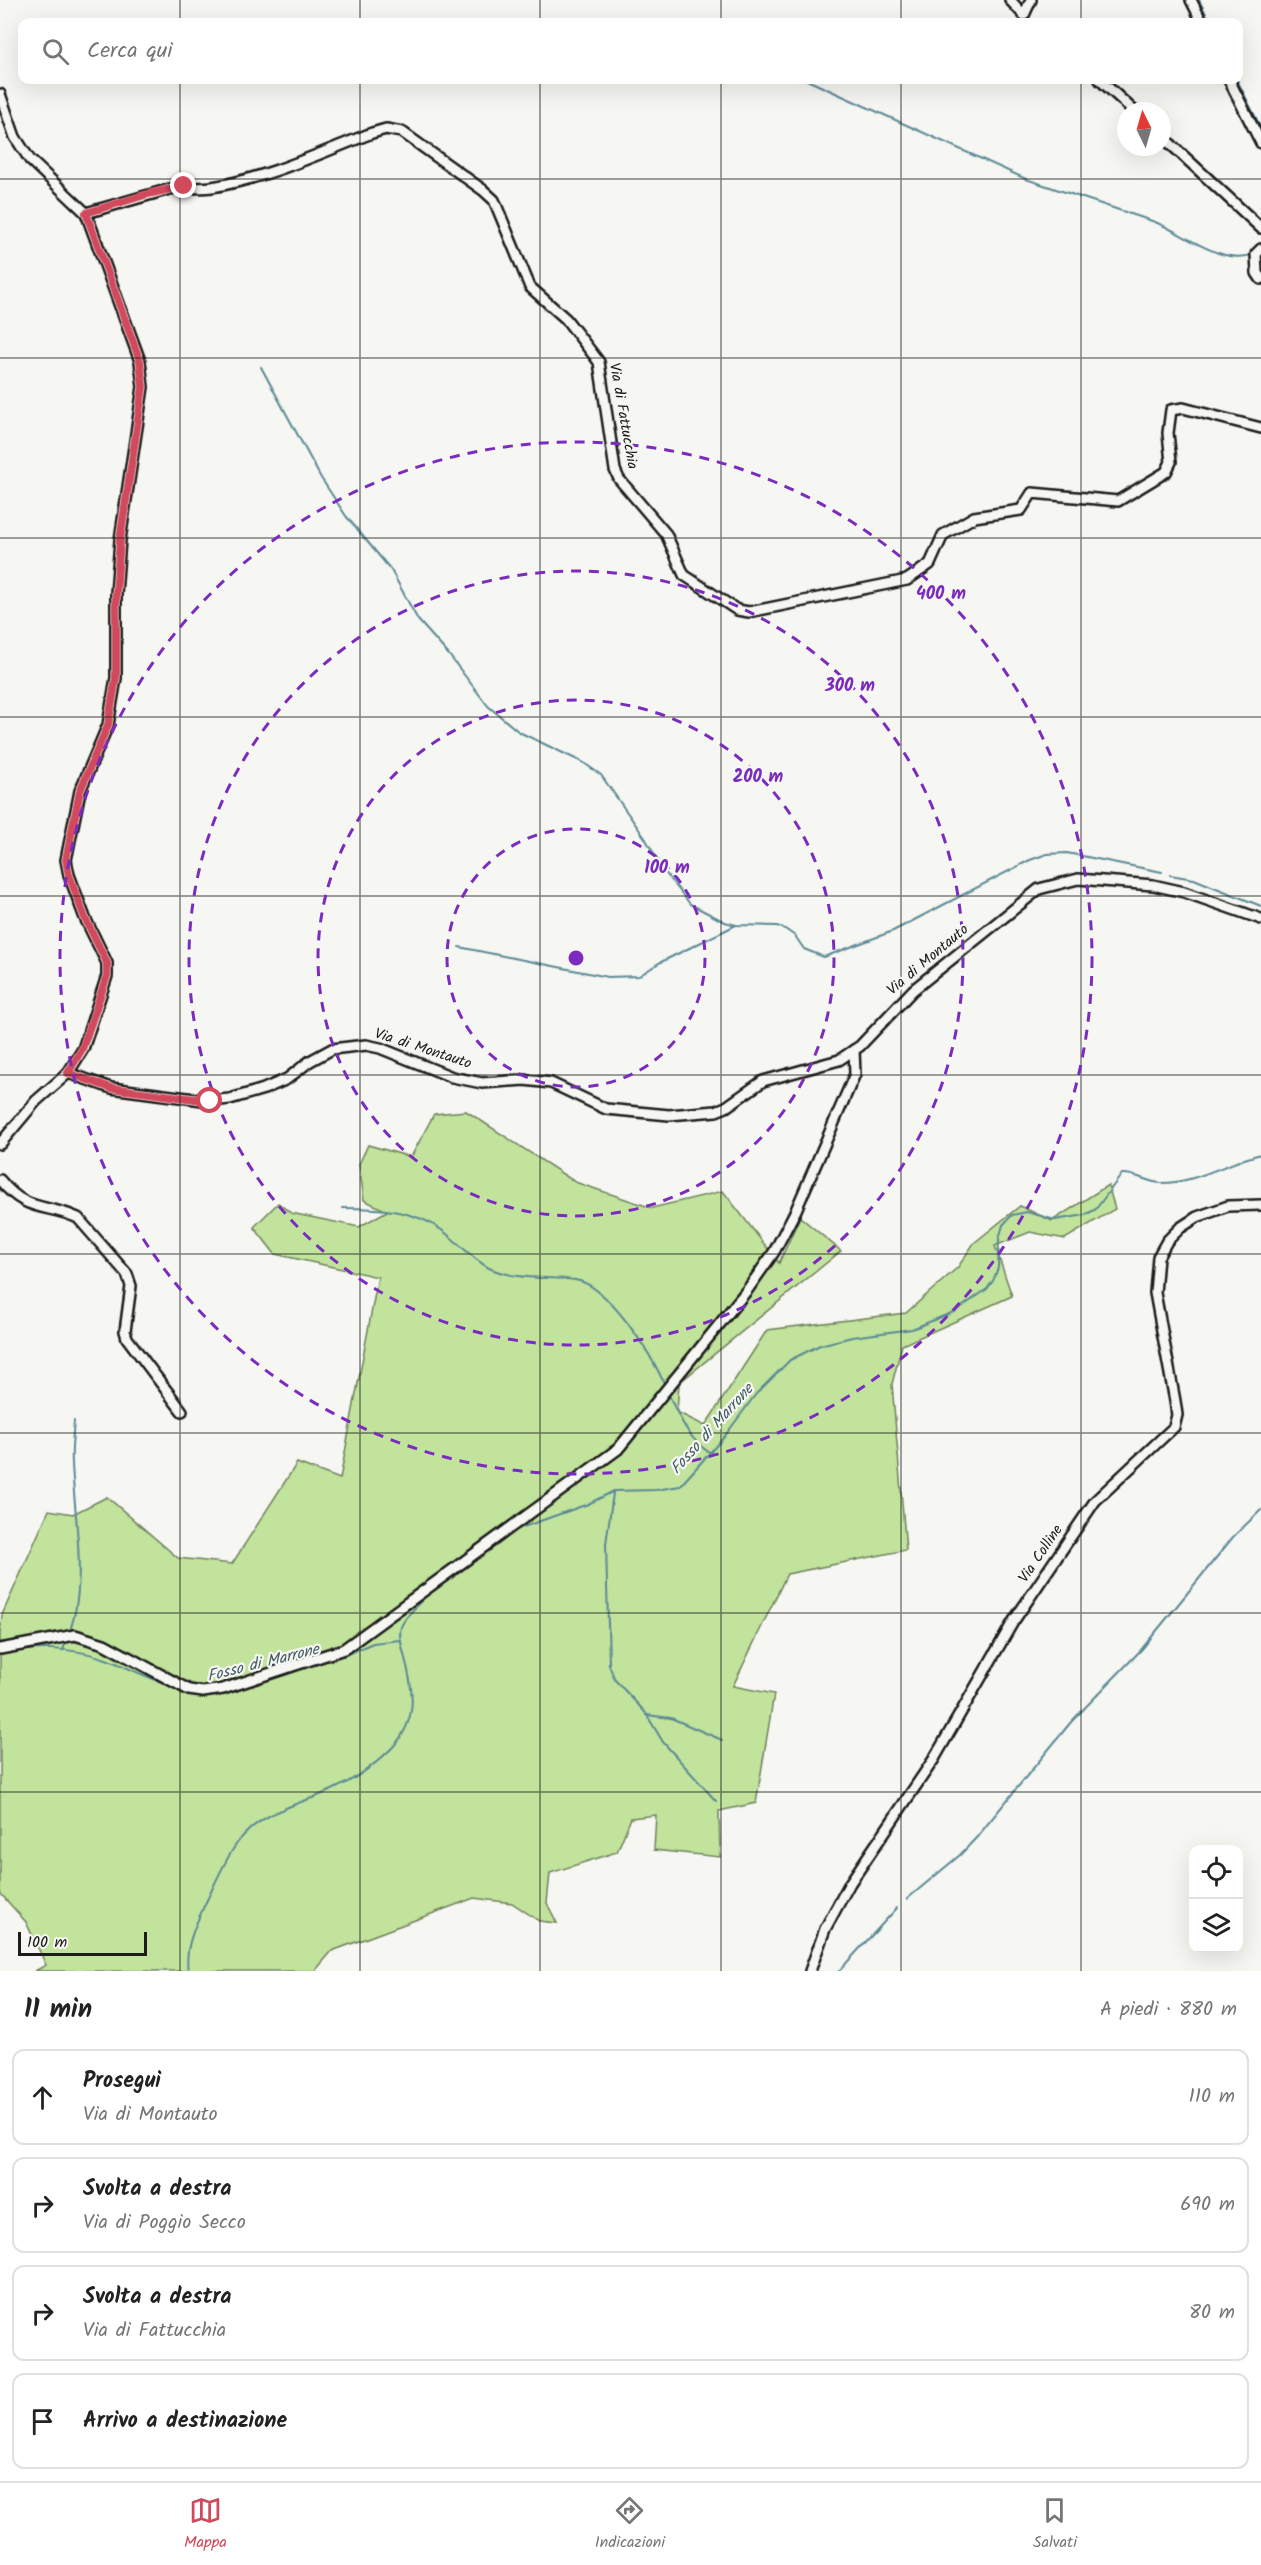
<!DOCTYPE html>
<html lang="it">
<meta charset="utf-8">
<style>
:root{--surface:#fff;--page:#f6f6f6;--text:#222;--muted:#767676;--line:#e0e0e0;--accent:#d1495b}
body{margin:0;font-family:Kalam,sans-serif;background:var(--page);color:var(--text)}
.controls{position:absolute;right:18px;bottom:18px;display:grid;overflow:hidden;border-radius:12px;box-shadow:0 6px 24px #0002}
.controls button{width:54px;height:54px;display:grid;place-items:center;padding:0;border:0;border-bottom:2px solid var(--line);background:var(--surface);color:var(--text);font:30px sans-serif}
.compass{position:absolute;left:1117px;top:102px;width:54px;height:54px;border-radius:50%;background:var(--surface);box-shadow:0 6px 24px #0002;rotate:355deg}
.scale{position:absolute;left:18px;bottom:15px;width:129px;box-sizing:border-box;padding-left:6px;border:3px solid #1c1c1c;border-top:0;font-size:16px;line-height:21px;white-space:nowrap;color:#1c1c1c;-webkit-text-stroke:4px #f6f6f2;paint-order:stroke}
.stop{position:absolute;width:18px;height:18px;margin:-14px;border:4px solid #d1495b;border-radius:50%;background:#fff}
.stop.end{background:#d1495b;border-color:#fff;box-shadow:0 2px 6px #0008}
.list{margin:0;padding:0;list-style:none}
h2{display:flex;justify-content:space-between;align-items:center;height:78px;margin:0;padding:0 24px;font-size:26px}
h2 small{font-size:20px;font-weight:400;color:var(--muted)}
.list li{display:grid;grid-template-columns:39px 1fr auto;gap:18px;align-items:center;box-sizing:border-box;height:96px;margin:0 12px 12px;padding:0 12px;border:2px solid var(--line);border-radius:12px}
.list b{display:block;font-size:22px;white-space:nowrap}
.list p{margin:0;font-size:20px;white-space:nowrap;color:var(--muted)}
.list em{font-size:20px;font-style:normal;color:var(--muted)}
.icon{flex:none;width:33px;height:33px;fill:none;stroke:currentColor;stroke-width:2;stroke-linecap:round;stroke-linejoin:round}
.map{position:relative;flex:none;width:1261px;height:1971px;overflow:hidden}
.search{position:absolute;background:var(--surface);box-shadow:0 6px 24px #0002;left:18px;right:18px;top:18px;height:66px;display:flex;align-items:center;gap:15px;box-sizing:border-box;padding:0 21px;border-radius:12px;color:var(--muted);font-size:22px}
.sheet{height:510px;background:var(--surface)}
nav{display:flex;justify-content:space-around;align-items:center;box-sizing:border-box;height:84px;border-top:2px solid var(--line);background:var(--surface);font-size:16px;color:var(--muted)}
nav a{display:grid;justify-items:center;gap:3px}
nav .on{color:var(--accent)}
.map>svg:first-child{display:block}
</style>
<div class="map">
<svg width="1261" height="1971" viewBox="0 0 1261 1971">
<rect width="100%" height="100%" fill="#f6f6f2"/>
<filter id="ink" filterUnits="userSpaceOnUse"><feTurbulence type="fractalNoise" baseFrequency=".0167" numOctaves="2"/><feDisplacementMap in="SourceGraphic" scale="12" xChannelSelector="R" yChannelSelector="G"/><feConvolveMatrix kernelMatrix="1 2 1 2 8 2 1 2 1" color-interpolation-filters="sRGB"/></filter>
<g filter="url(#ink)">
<!-- green -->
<path fill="#c1e39c" stroke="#6e805c" stroke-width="1.5" d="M 466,1111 L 575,1182 L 652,1208 L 723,1191 L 779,1263 L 800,1217 L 841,1251 L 679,1383 L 677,1412 L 705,1426 L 767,1330 L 906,1313 L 958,1267 L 974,1243 L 1020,1206 L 1052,1221 L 1108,1185 L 1115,1209 L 1065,1239 L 1030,1232 L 995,1246 L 1012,1296 L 902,1345 L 892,1384 L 906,1550 L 787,1574 L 733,1686 L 774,1694 L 756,1803 L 719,1811 L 720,1857 L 654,1850 L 656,1815 L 631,1818 L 617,1852 L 550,1873 L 547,1903 L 557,1923 L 539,1921 L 512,1903 L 474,1898 L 332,1951 L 315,1971 L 35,1971 L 46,1965 L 26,1922 L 0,1893 L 0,1634 L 2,1615 L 49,1510 L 73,1514 L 107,1497 L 178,1558 L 232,1564 L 297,1463 L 340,1479 L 378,1277 L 275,1254 L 254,1227 L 278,1203 L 291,1213 L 359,1227 L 387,1211 L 364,1200 L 359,1164 L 368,1145 L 411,1157 L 434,1114 Z"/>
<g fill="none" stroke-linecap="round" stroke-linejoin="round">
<!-- stream -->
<g stroke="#5b8994" stroke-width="2">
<path d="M 1199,0 L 1210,22"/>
<path d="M 807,80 L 1026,179 L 1155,222 C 1182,232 1224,267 1253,254"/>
<path d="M 1237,80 L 1261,128"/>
<path d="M 261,367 L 321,478 L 346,516 L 391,570 L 418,620 L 449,655 L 488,706 L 519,732 L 584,763 L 601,775 L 645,838 L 664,871 L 690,904 L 725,922 L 736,925 L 777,926 L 785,929 L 795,936 L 804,949 L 824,957 L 893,931 L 1030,860 L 1047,854 L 1067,853 L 1162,872"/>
<path d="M 1170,875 L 1194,879 L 1261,906"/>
<path d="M 459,947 L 608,977 L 639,976 L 659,963 L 736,925"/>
<path d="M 342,1208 C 376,1208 414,1209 443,1231 C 458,1242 472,1259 489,1268 C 518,1281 545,1276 575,1280 C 608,1284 652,1356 665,1385"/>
<path d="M 668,1393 C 677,1413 690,1443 711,1453"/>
<path d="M 613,1493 L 606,1544 L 609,1665 L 615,1680 L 645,1712 L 663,1742 L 716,1801"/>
<path d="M 512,1531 L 588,1504 L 614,1491 L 656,1490 L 680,1486 L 724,1437 L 756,1394 L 790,1360 L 820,1345 L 852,1337 L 912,1329 L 956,1311 L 987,1289 L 993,1281 L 998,1268 L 999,1239 L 1003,1225 L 1012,1215 L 1027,1212 L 1055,1220 L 1085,1215 L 1096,1209 L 1122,1174 C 1136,1173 1148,1183 1162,1183 C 1196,1183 1228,1162 1261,1154"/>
<path d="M 69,1633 C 88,1584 74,1515 72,1463 C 71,1449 73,1435 74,1421"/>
<path d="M 63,1650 L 67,1639"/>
<path d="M 0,1655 C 33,1646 73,1647 106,1659 C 128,1667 148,1679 171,1685"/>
<path d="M 291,1671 L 347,1654 L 373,1643 L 400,1640"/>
<path d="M 646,1715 L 671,1718 L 722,1740"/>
<path d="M 907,1899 L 960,1855 L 977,1837 L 1071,1722 L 1141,1650 L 1233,1537 L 1261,1510"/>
<path d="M 188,1971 C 184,1947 196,1924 206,1902 C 216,1882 225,1859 238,1842 C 258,1815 291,1806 320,1795 C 347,1785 372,1768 392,1748 C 418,1720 414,1692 405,1658 C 403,1649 398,1638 401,1627 C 405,1616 425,1597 433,1589"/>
<path d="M 839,1971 L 897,1908"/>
</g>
<defs>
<g id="minor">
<path d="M 1010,0 L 1024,15 L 1031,0"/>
<path d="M 1191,0 L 1202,22"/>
<path d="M 1100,80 L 1134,111"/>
<path d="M 1229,80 L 1261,143"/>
<path d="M 0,94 L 15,137 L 30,160 L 86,213 L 140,361 L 143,387 L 120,540 L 116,594 L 116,678 L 108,725 L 80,791 L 66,860 L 69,875 L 85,918 L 107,963 L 107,976 L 83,1049 L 68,1073"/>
<path d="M 1162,136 L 1261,228"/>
<path d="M 86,213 L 170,189 C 185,186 199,189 212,187 C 268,178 320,153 372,133 L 386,129 L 402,132 L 483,190 L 494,200 L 530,287 L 566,319 L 599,362 L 615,470 L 619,479 L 666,534 L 684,575 L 737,610 L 749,612 L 907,580 L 930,564 L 943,535 L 974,517 L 1021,510 L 1032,493 L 1118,501 L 1166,472 L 1171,462 L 1168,433 L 1171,410 L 1183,408 L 1261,428"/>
<path d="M 1261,249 L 1256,254 L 1257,273 L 1261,279"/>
<path d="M 0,1144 L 36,1101 L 68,1073 L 111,1088 L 210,1101 L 230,1099 L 264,1089 L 287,1079 L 310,1061 L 332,1049 L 366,1045 L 380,1048 L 452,1077 L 482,1083 L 524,1080 L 551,1083 L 606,1109 L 669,1115 L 716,1111 L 726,1107 L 763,1081 L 839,1060 L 860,1046 L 913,990 L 1039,889 L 1078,879 L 1153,885 L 1184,892 L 1261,919"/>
<path d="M 0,1180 C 27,1214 46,1203 78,1218 L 127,1274 L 131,1286 L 125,1331 L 127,1338 L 182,1411"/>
<path d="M 0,1649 L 75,1635 L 104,1644 L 189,1690 L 203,1692 L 223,1689 L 344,1649 L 618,1449 L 748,1289 L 774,1252 L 796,1210 L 855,1074 L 854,1050"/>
<path d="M 810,1971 L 825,1929 L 850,1883 L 934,1759 L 1013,1622 L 1095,1501 L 1174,1427 L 1177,1415 L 1175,1401 L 1155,1293 L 1158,1257 L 1167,1241 L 1180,1228 L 1197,1217 L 1228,1206 L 1261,1205"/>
</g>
</defs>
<!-- minor casing -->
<use href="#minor" stroke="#1c1c1c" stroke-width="14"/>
<!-- minor -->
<use href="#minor" stroke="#f6f6f2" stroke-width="9"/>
</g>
</g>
<g fill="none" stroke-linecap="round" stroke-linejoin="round" filter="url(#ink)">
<!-- route -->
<path stroke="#d1495b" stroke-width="8" d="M 184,186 L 148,194 L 86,213 L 140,361 L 143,387 L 120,540 L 116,594 L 116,678 L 108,725 L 80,791 L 66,860 L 69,875 L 85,918 L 107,963 L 107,976 L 82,1049 L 68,1073 L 111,1088 L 210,1101"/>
</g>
<!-- grid -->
<path fill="none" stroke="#1c1c1c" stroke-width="1.5" stroke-opacity="0.55" d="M 180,0 L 180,22M 360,0 L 360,22M 540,0 L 540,22M 721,0 L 721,22M 901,0 L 901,22M 1081,0 L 1081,22M 180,80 L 180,1971M 360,80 L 360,1971M 540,80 L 540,1971M 721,80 L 721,1971M 901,80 L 901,1971M 1081,80 L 1081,1971M 0,179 L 1261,179M 0,358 L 1261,358M 0,538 L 1261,538M 0,717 L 1261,717M 0,896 L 1261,896M 0,1075 L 1261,1075M 0,1254 L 1261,1254M 0,1433 L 1261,1433M 0,1613 L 1261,1613M 0,1792 L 1261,1792"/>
<!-- distance rings -->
<g fill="none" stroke="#7b2cbf" stroke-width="3" stroke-dasharray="10 8">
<circle cx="576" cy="958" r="129"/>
<circle cx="576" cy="958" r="258"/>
<circle cx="576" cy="958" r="387"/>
<circle cx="576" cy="958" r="516"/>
</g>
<g text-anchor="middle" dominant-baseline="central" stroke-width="4.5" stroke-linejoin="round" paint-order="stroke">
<!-- street labels -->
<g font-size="15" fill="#1c1c1c" stroke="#f6f6f2">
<text transform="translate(623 416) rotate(80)">Via di Fattucchia</text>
<text transform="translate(928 960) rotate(-40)">Via di Montauto</text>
<text transform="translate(423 1049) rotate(18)">Via di Montauto</text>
<text transform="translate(1041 1554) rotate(-56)">Via Colline</text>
</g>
<!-- water labels -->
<g font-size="16" font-style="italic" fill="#415c62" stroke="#f6f6f2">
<text transform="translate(712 1429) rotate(-48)">Fosso di Marrone</text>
<text transform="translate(263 1663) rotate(-14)">Fosso di Marrone</text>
</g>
</g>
<circle cx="576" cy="958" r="9" fill="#7b2cbf" stroke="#f6f6f2" stroke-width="3"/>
<g font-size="18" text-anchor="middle" font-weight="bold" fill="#7b2cbf" stroke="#f6f6f2" stroke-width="4.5" stroke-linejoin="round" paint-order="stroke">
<text x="941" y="599">400 m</text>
<text x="850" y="691">300 m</text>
<text x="758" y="782">200 m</text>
<text x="667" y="873">100 m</text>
</g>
</svg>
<div class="controls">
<button><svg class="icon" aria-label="locate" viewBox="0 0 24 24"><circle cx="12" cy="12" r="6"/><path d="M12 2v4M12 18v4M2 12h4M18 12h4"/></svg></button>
<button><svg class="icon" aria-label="layers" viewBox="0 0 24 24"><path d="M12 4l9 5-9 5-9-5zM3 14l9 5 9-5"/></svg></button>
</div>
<svg class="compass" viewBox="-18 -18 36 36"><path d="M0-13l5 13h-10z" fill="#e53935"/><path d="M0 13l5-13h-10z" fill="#767676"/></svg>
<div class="scale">100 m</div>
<div class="stop" style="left:210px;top:1101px"></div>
<div class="stop end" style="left:184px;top:186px"></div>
<div class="search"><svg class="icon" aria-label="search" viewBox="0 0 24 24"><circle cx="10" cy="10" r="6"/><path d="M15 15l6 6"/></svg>Cerca qui</div>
</div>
<section class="sheet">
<h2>11 min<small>A piedi · 880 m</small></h2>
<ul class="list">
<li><svg class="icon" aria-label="ahead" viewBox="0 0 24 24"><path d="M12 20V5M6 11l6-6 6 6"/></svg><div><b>Prosegui</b><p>Via di Montauto</p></div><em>110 m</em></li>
<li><svg class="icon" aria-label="right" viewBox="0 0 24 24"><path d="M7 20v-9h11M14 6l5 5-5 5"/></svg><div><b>Svolta a destra</b><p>Via di Poggio Secco</p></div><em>690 m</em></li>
<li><svg class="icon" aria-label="right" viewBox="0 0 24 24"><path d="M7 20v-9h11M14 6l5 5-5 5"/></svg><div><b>Svolta a destra</b><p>Via di Fattucchia</p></div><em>80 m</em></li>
<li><svg class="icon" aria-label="arrive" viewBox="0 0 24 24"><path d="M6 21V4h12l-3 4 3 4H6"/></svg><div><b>Arrivo a destinazione</b></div></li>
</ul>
</section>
<nav>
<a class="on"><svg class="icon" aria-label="map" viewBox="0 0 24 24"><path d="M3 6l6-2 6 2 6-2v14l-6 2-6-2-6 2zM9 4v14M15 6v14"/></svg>Mappa</a>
<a><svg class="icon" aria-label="directions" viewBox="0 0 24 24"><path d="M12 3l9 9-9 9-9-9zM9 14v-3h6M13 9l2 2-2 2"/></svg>Indicazioni</a>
<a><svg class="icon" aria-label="saved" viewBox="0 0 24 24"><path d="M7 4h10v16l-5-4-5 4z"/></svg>Salvati</a>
</nav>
